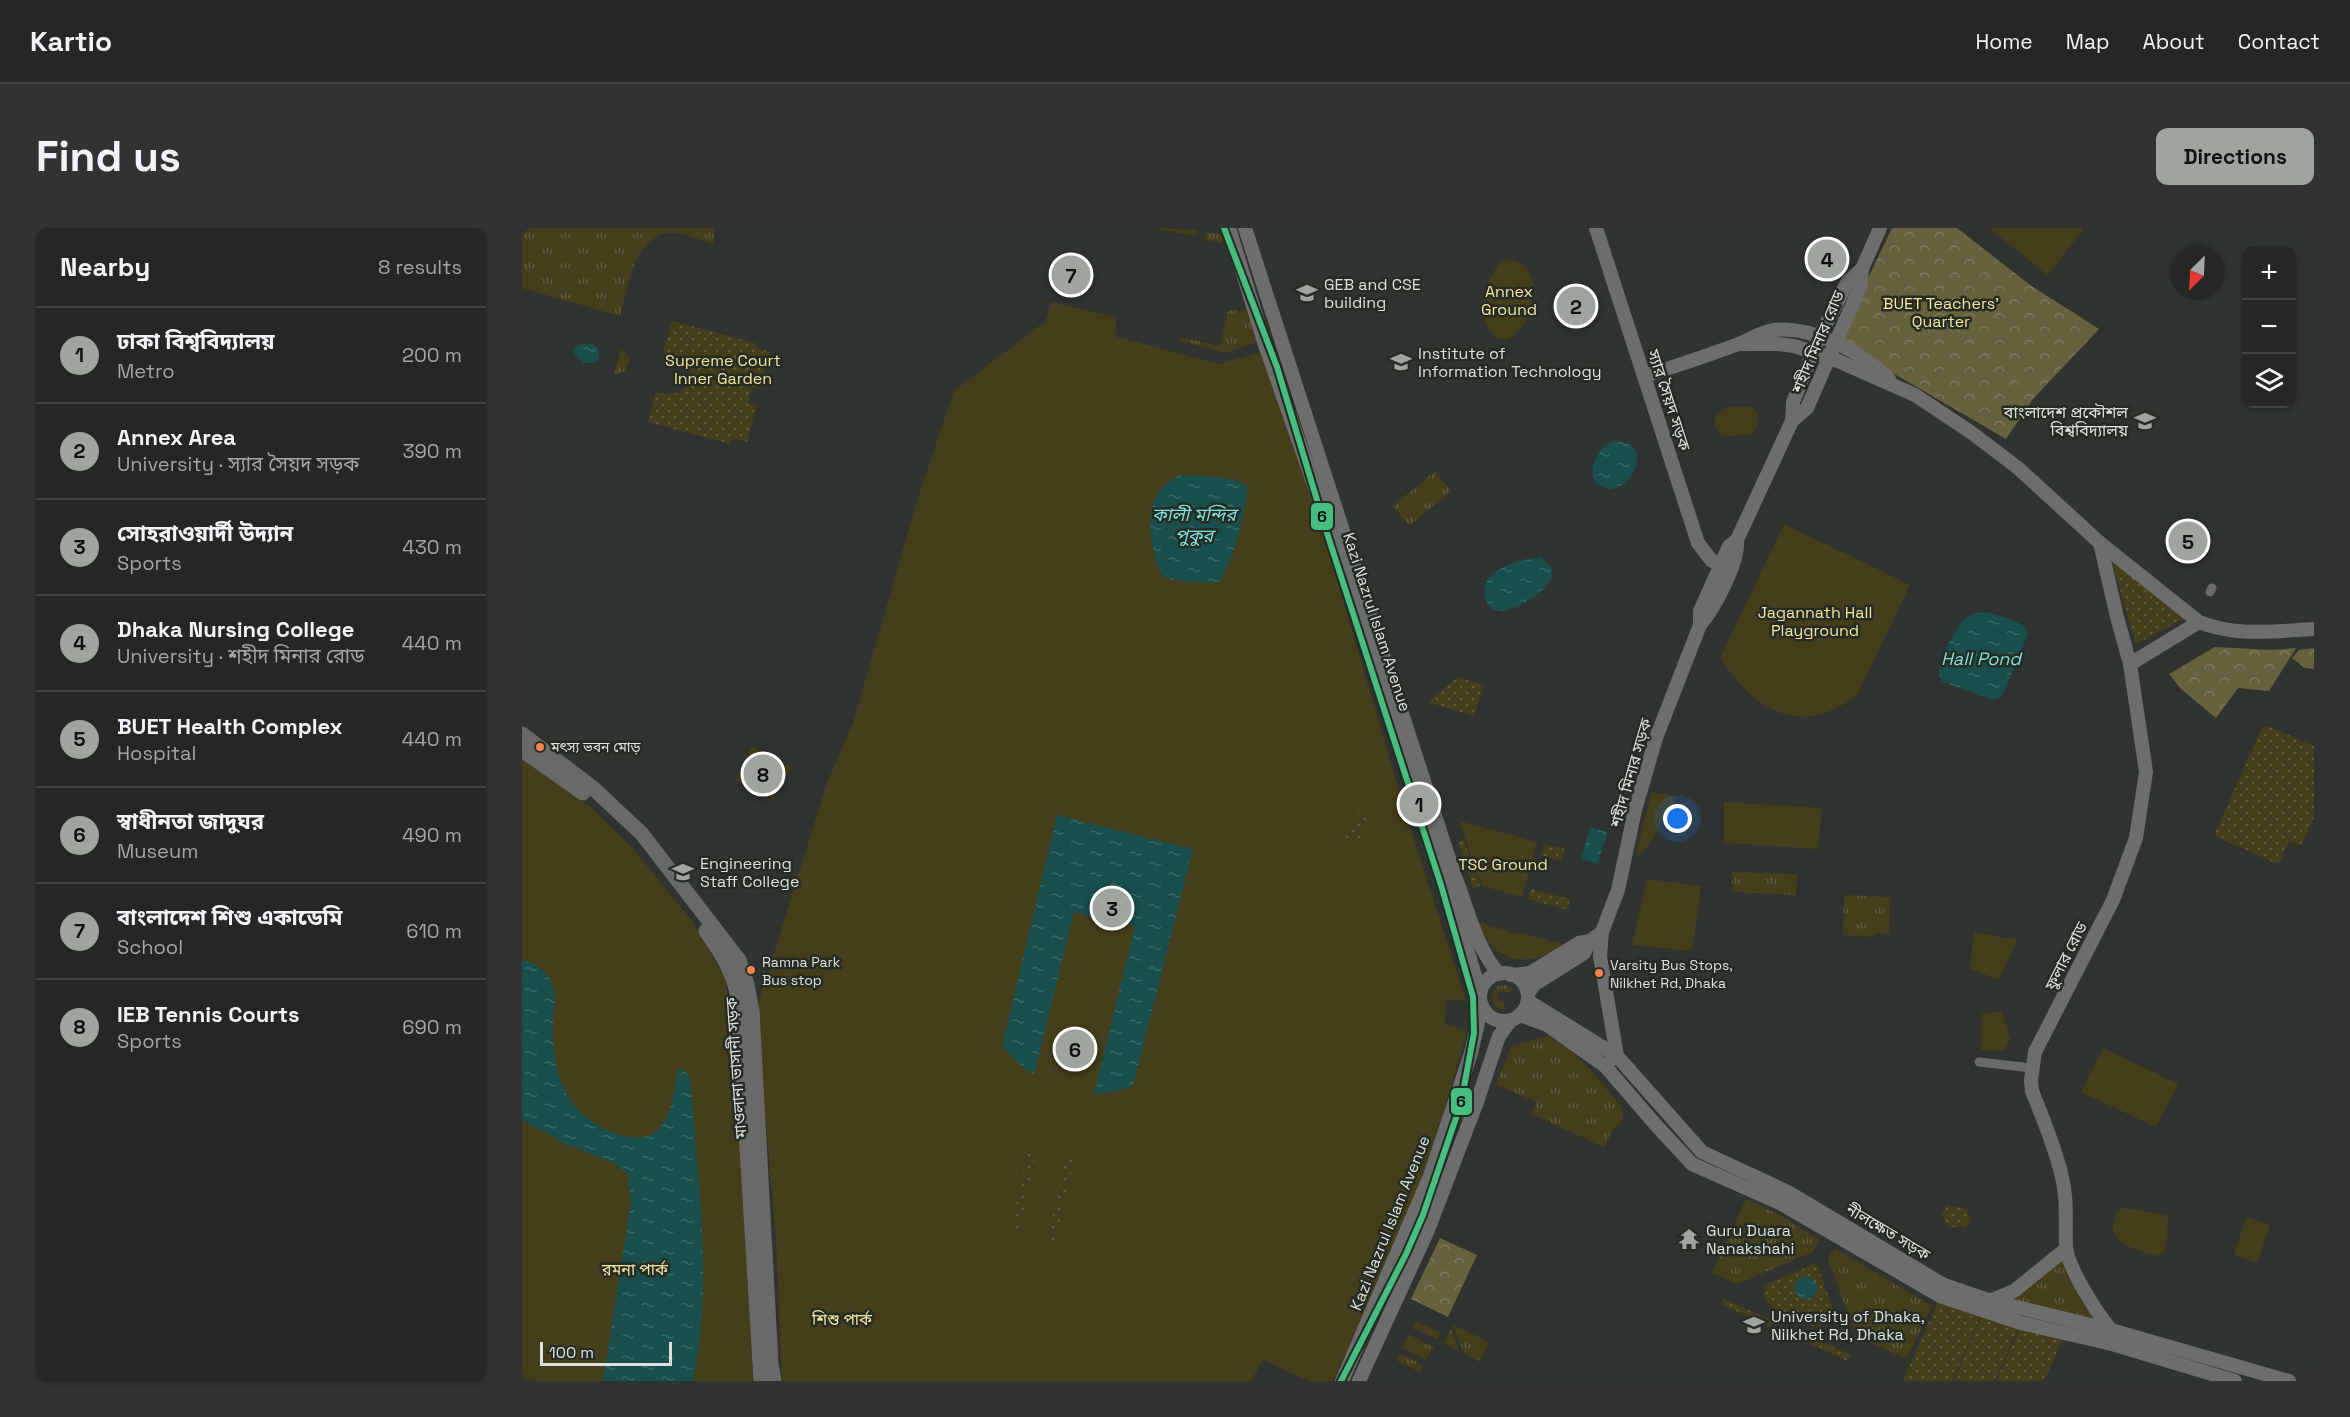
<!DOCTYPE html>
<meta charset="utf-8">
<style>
:root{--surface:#242724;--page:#303331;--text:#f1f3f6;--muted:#a3a5a6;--line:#414441;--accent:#9ea49e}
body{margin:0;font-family:"Space Grotesk","Noto Sans Bengali",sans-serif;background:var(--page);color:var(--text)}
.controls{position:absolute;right:18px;top:18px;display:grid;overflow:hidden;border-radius:12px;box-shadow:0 2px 4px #0004}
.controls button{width:54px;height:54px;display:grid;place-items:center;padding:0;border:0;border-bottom:2px solid var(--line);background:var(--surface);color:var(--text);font:30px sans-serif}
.compass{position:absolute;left:1648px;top:18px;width:54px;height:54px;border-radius:50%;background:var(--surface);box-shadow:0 2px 4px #0004;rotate:204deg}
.scale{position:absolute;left:18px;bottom:15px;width:132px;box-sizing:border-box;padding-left:6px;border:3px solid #dae0da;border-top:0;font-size:16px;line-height:21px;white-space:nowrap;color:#dae0da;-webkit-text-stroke:4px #242c24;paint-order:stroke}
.you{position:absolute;left:1156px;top:591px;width:21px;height:21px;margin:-15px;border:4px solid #fff;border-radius:50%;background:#1a73e8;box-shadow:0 0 0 9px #1a73e833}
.badge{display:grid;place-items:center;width:39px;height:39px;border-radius:50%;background:var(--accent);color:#111;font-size:20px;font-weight:700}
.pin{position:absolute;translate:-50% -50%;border:3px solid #fff;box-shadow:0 2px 6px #0006}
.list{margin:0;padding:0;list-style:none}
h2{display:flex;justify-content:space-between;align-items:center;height:78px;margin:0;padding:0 24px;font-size:26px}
h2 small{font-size:20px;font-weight:400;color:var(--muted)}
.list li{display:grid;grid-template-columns:39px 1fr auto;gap:18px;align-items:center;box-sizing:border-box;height:96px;padding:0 24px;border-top:2px solid var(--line)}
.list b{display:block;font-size:22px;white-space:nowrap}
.list p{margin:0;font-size:20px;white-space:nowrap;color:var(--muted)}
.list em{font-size:20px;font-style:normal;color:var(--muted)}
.icon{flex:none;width:33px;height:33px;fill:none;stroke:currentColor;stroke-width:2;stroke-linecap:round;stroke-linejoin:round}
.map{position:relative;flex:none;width:1792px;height:1153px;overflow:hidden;border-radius:12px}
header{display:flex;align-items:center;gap:36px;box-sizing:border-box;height:84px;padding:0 30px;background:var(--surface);border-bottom:2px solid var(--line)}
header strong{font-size:28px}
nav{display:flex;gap:33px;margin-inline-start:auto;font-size:21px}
.intro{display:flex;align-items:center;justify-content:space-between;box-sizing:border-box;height:144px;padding:0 36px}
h1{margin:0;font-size:42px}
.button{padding:15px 27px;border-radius:12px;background:var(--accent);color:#111;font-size:21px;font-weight:700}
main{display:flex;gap:36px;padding:0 36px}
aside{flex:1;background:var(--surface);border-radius:12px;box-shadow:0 2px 4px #0004}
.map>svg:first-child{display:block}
</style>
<header>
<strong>Kartio</strong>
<nav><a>Home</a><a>Map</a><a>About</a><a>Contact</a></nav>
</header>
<div class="intro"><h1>Find us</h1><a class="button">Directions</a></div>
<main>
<aside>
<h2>Nearby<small>8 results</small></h2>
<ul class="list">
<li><span class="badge">1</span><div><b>ঢাকা বিশ্ববিদ্যালয়</b><p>Metro</p></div><em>200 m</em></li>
<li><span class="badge">2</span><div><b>Annex Area</b><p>University · স্যার সৈয়দ সড়ক</p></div><em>390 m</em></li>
<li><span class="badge">3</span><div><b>সোহরাওয়ার্দী উদ্যান</b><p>Sports</p></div><em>430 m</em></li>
<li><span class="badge">4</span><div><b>Dhaka Nursing College</b><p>University · শহীদ মিনার রোড</p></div><em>440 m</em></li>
<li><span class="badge">5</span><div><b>BUET Health Complex</b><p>Hospital</p></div><em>440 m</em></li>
<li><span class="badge">6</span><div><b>স্বাধীনতা জাদুঘর</b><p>Museum</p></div><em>490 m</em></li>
<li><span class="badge">7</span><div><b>বাংলাদেশ শিশু একাডেমি</b><p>School</p></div><em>610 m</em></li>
<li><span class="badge">8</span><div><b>IEB Tennis Courts</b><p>Sports</p></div><em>690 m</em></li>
</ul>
</aside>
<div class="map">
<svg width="1792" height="1153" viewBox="0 0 1792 1153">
<defs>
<pattern id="grass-tufts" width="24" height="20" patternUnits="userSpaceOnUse" patternTransform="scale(1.5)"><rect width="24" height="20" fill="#443e1b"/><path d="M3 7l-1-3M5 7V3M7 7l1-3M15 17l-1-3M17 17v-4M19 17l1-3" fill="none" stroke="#5e5a3c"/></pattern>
<pattern id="forest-crowns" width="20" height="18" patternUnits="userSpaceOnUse" patternTransform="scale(1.5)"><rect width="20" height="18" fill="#67623e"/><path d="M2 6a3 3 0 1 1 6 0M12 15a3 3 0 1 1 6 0" fill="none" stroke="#7c7859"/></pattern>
<pattern id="garden-dots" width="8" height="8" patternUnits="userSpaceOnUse" patternTransform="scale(1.5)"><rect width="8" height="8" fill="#443e1b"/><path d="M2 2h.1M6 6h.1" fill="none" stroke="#5e5a3c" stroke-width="1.8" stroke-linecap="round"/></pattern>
<pattern id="water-ripples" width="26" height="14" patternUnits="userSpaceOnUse" patternTransform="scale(1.5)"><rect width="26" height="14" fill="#184e4c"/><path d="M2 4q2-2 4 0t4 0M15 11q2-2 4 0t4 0" fill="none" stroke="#396765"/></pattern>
</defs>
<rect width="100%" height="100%" fill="#303430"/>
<!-- grass -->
<g fill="url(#grass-tufts)">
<path d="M 0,0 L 193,0 L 191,16 C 179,12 167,7 155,5 C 113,0 106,59 98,88 L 0,60 Z"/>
<path d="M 632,0 L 676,2 L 674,8 Z"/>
<path d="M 683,4 L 702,7 L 700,15 L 682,11 Z"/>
<path d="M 709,82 L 728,84 L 738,113 L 704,125 L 657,113 L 658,109 L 698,118 L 706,83 Z"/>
<path d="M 99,121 L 108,130 L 104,142 L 92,148 Z"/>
<path d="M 913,243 L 929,263 L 887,298 L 871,278 Z"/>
<path d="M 1210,644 L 1275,646 L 1274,667 L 1210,664 Z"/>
<path d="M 1322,667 L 1368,669 L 1367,706 L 1353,705 L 1352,709 L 1321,707 Z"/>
<path d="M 984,757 L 991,761 L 985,765 L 980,763 L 975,766 L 975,772 L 982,774 L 983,781 C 975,782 970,776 969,768 L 975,759 Z"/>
<path d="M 1026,808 L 1048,822 L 1068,841 L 1100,880 L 1101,891 L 1089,905 L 1082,919 L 1010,886 L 1015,874 L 974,857 L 989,818 Z"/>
<path d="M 1224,971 L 1259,988 L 1297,1011 L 1291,1024 L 1215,1056 L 1190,1045 Z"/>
<path d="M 1312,1020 L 1410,1078 L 1384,1131 L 1334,1108 L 1306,1032 Z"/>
<path d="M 1541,1033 L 1545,1048 L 1573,1091 L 1488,1073 Z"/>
<path d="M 894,1093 L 918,1105 L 915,1111 L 891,1100 Z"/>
<path d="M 931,1097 L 967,1114 L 958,1133 L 942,1125 Z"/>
<path d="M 929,1100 L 937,1123 L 922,1115 Z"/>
<path d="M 887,1107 L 911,1119 L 904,1132 L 880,1120 Z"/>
<path d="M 878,1126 L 901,1137 L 898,1144 L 874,1132 Z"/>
</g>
<!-- forest -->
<g fill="url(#forest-crowns)">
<path d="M 1370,0 L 1435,0 L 1508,57 L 1577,101 L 1511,171 L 1484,211 L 1316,113 Z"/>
<path d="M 1693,419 L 1750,422 L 1774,420 L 1747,463 L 1716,460 L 1694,490 L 1659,461 L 1647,446 Z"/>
<path d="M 1792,420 L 1792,441 L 1783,440 L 1770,430 L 1777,422 Z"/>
<path d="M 918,1010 L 955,1027 L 926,1089 L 889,1071 Z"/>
</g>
<!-- park -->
<g fill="#443e1b">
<path d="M 1467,0 L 1562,0 L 1526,47 Z"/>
<path d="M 985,31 C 1039,35 998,137 970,106 C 954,88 963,41 985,31 Z"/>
<path d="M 529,74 L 593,89 L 595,109 L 697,136 L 739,124 L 784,247 L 885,589 L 944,773 L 924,771 L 923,796 L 944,801 L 944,807 L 913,914 L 882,998 L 811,1153 L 787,1153 L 741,1132 L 729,1153 L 260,1153 L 254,1010 L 234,783 L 305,555 L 331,495 L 396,269 L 432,163 L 524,93 Z"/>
<path d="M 1204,179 L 1228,179 L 1236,185 L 1235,201 L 1228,207 L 1200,208 L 1193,198 L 1193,190 Z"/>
<path d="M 1262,296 L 1388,357 L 1335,467 C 1278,511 1233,483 1198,430 Z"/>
<path d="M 230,519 L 269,539 L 252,572 L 213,552 Z"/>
<path d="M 0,531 L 71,581 L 108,617 L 169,692 L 203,750 L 213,816 L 231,1153 L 0,1153 Z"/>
<path d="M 1130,564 L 1155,569 L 1126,618 L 1117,628 L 1114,625 Z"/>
<path d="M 1202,574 L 1300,580 L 1296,621 L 1202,615 Z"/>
<path d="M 937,593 L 1015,614 L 1000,669 L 960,658 Z"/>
<path d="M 1125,651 L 1179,658 L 1170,723 L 1110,717 Z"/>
<path d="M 960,694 L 969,700 L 973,698 L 976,702 L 980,700 L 990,705 L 994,704 L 997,706 L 1000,705 C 1010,709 1020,710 1030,714 L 1034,713 L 1042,717 C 1005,740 975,738 956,696 Z"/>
<path d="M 1452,704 L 1495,712 L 1477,752 L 1448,741 Z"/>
<path d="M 1480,783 L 1488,811 L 1482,823 L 1459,822 L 1460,786 Z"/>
<path d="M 1581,820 L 1656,856 L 1634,899 L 1559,864 Z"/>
<path d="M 1600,980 L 1614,981 L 1646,988 L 1645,1015 L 1642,1024 L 1636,1028 C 1623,1025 1593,1018 1591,1001 C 1591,995 1594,988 1595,982 Z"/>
<path d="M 1724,989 L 1748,997 L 1735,1035 L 1712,1027 Z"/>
</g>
<!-- garden -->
<g fill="url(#garden-dots)">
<path d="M 150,93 L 233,115 L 233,120 L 248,124 L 238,160 L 230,159 L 226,175 L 234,178 L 225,214 L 210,210 L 208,216 L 126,194 L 134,164 C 160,171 177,157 161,131 L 141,126 Z"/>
<path d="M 1589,330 L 1663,390 L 1614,416 Z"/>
<path d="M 936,449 L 962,457 L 952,488 L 906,474 Z"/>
<path d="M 1745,498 L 1792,518 L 1792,589 L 1779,618 L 1767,613 L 1758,634 L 1753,635 L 1695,609 L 1693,605 L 1740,500 Z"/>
<path d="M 837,585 L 845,588 L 840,614 L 823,610 L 820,604 L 829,597 Z"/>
<path d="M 942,612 L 958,658 L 951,660 L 936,614 Z"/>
<path d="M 1022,616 L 1043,621 L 1040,633 L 1019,628 Z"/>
<path d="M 1009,661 L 1048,671 L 1046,682 L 1006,671 Z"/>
<path d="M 507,921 L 515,923 L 496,1005 L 488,1003 Z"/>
<path d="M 544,930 L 552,932 L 533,1014 L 525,1012 Z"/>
<path d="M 1424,977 L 1444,981 L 1449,990 L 1446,997 C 1436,1003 1423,999 1420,987 Z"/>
<path d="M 1292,1036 L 1296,1038 L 1311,1082 L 1305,1094 L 1292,1099 C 1275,1091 1234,1082 1243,1057 Z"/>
<path d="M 1418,1069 L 1460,1085 L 1430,1153 L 1381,1153 Z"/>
<path d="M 1201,1071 L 1251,1093 L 1249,1099 L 1199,1076 Z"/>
<path d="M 1461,1085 L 1498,1096 L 1472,1153 L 1432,1153 Z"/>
<path d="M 1500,1096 L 1543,1106 L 1522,1153 L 1474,1153 Z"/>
<path d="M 1276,1103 L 1329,1127 L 1326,1133 L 1273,1109 Z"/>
</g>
<!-- water -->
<g fill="url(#water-ripples)">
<path d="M 61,116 L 70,116 L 76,120 L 77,129 L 72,135 L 61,135 L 51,124 L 53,119 Z"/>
<path d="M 1092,213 C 1133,214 1113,259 1087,262 L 1073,254 C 1065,239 1077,219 1092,213 Z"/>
<path d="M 658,247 C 673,248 717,247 725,259 C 726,278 709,339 697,354 C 687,355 651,354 642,349 C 636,344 635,334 633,328 C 625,297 624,262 658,247 Z"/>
<path d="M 1019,329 L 1029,339 C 1029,342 1030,345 1030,348 C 1026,364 987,388 972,382 C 968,380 965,375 964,371 C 953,342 1000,331 1019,329 Z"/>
<path d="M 1465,384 C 1478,389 1503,392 1506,406 L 1481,466 L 1477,470 L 1470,472 L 1421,454 C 1418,450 1416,446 1417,441 C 1418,431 1435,397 1443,391 C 1450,385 1457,385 1465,384 Z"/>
<path d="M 535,587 L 671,621 L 611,858 L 592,864 L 572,866 L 613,698 L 552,684 L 512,847 L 498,837 L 480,818 Z"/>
<path d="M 1068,599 L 1085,604 L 1076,636 L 1059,631 Z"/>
<path d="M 0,732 C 15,735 29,746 32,762 C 34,772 31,783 31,794 C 30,839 38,877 81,900 C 94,907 109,912 125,908 C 149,902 152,862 156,841 L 161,841 L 167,849 C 172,872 172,898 174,922 C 181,999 187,1077 171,1153 L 81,1153 L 109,974 L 106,949 L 102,942 L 92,935 L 44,916 L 0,892 Z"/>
<circle cx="1284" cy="1060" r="11"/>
</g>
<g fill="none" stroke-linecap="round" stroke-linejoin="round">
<!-- minor -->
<g stroke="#686b6a" stroke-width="9">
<path d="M 1688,364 L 1690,360"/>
<path d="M 1457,834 L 1510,840"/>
</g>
<!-- secondary -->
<g stroke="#6b6e6c" stroke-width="14">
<path d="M 707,0 L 743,117 L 834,377 L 917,642 L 935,686 L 958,765"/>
<path d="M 723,0 L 932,646 C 945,678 954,720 977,746"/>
<path d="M 1074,0 L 1176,315 L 1189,332 L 1204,340"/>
<path d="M 1217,116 L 1256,116 L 1272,118 L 1307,129 L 1393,167 L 1450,205 L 1496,240 L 1578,315 L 1677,394 C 1714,409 1754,403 1792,401"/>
<path d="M 1123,148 C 1154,138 1184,128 1214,117 C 1228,112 1238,104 1252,102 C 1291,98 1341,125 1367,151"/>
<path d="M 1270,193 L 1285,180 L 1338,59 L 1340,41 L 1358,0"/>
<path d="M 1578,315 L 1595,389 L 1608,436 L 1624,544 L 1614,610 L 1591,672 L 1513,824 L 1509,852 L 1510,863 C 1521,890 1532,917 1539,945 C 1546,970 1543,993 1544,1018 C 1545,1039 1575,1085 1589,1102 L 1586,1115"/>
<path d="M 1178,397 L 1178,383 L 1207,318 L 1215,312 L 1270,193 L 1271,174 L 1297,109 L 1326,53 L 1340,41"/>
<path d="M 1608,436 L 1677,394"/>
<circle cx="982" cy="769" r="24"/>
<path d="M 989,747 L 1008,745 L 1057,715 L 1068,713 L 1080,704"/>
<path d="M 1006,765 L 1013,756 L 1062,725 L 1068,713"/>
<path d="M 1006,773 L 1095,828 L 1180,924 L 1266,964 L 1422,1057 L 1466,1072 L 1589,1102 L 1767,1153"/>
<path d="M 998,787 L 1025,797 L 1083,838 L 1133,896 L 1170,936 L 1258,975 L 1418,1068 L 1499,1095 L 1590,1116 L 1713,1153"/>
<path d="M 1091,831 L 1095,828 L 1078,728 L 1080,704 L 1096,662 L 1113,582 L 1134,510 L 1178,397 C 1193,380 1217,334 1215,312"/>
<path d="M 1465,1074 L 1492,1063 L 1544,1021"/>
<path d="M 820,1153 L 908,948 L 949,825 L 960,778"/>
<path d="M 837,1153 L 906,1002 L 955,874 L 977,808 L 989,792"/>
</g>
<!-- trunk -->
<g stroke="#676a68" stroke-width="15">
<path d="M 0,506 L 71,560 L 120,606 L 217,732 L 225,756 L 230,783 L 249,1136 L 252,1153"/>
<path d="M 0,522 L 61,565"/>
<path d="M 184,703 C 199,725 211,743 216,769 L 239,1153"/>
</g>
<defs>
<path id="metro-1" d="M 702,0 L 755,139 L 804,302 L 919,657 L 951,769 L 952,805 L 939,875 L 901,987 L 884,1026 L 819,1153"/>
</defs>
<!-- metro-1 casing -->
<use href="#metro-1" stroke="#242c24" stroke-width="10"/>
<!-- metro-1 -->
<use href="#metro-1" stroke="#46be7f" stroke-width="6"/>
</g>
<!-- icons -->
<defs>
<symbol id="university-bare" viewBox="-9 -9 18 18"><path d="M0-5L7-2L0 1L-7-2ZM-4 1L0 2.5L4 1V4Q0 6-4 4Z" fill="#9ea49e" stroke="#242c24" stroke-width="2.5" paint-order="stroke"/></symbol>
<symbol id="temple-bare" viewBox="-9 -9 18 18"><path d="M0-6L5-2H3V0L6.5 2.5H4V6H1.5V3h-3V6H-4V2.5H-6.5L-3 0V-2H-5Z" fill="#9ea49e" stroke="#242c24" stroke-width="2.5" paint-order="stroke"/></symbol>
</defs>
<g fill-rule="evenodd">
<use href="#university-bare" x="770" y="50" width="30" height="30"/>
<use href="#university-bare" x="864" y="119" width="30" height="30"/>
<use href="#university-bare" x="1608" y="178" width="30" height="30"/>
<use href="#university-bare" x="146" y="629" width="30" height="30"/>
<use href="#temple-bare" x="1152" y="996" width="30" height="30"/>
<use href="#university-bare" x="1217" y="1082" width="30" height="30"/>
</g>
<!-- markers -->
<g fill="#f8844c" stroke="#242c24" stroke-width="2">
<circle cx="18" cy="519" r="5"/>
<circle cx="229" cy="742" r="5"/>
<circle cx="1077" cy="745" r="5"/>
</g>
<g text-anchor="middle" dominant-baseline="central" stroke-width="5" stroke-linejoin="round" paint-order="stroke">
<!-- bus labels -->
<g font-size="14" fill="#dae0da" stroke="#242c24" text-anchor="start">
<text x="29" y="519">মৎস্য ভবন মোড়</text>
<text x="240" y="734">Ramna Park<tspan x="240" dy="18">Bus stop</tspan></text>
<text x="1088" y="737">Varsity Bus Stops,<tspan x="1088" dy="18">Nilkhet Rd, Dhaka</tspan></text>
</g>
<!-- poi labels -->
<g font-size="16" fill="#dae0da" stroke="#242c24" text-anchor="start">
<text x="802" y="56">GEB and CSE<tspan x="802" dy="18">building</tspan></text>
<text x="896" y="125">Institute of<tspan x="896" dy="18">Information Technology</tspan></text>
<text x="1606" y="184" text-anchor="end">বাংলাদেশ প্রকৌশল<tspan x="1606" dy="18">বিশ্ববিদ্যালয়</tspan></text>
<text x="178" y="635">Engineering<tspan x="178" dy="18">Staff College</tspan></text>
<text x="1184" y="1002">Guru Duara<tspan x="1184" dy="18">Nanakshahi</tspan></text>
<text x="1249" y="1088">University of Dhaka,<tspan x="1249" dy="18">Nilkhet Rd, Dhaka</tspan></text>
</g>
<!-- park labels -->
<g font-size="16" fill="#f1e49f" stroke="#242c24">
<text x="987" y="63">Annex<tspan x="987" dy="18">Ground</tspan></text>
<text x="1419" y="75">BUET Teachers'<tspan x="1419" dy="18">Quarter</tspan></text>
<text x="201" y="132">Supreme Court<tspan x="201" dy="18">Inner Garden</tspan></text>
<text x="1293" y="384">Jagannath Hall<tspan x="1293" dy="18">Playground</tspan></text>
<text x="981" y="636">TSC Ground</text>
<text x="113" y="1041">রমনা পার্ক</text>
<text x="320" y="1091">শিশু পার্ক</text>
</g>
<!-- street labels -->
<g font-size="16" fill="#dae0da" stroke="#242c24">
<text transform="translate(1296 114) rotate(-67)">শহীদ মিনার রোড</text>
<text transform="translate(1147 172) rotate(72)">স্যার সৈয়দ সড়ক</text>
<text transform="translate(855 394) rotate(72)">Kazi Nazrul Islam Avenue</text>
<text transform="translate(1109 545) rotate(-74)">শহীদ মিনার সড়ক</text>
<text transform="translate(1544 728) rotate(-63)">ফুলার রোড</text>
<text transform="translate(214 840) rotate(-94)">মাওলানা ভাসানী সড়ক</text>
<text transform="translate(868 995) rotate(-68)">Kazi Nazrul Islam Avenue</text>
<text transform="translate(1366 1004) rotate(31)">নীলক্ষেত সড়ক</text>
</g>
<!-- water labels -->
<g font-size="18" font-style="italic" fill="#82dedb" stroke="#242c24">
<text x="672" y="286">কালী মন্দির<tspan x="672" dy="21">পুকুর</tspan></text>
<text x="1459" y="430">Hall Pond</text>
</g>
</g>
<g stroke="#242c24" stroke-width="2">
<rect x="788" y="274" width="24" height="29" rx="6" fill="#46be7f"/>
<rect x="928" y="859" width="23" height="29" rx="6" fill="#46be7f"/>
</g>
<g font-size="16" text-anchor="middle" font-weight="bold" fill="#111">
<text x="800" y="294">6</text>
<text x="939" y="879">6</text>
</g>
</svg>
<div class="controls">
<button>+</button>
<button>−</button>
<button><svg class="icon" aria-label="layers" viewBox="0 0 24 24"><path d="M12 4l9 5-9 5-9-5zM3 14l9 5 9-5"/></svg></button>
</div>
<svg class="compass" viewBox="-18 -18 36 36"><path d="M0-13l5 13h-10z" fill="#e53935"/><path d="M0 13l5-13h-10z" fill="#a3a5a6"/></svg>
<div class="scale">100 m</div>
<div class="you"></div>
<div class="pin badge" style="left:897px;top:576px">1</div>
<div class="pin badge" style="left:1054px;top:78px">2</div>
<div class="pin badge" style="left:590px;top:680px">3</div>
<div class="pin badge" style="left:1305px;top:31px">4</div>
<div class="pin badge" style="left:1666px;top:313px">5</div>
<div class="pin badge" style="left:553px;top:821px">6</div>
<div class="pin badge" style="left:549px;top:47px">7</div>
<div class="pin badge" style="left:241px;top:546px">8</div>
</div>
</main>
